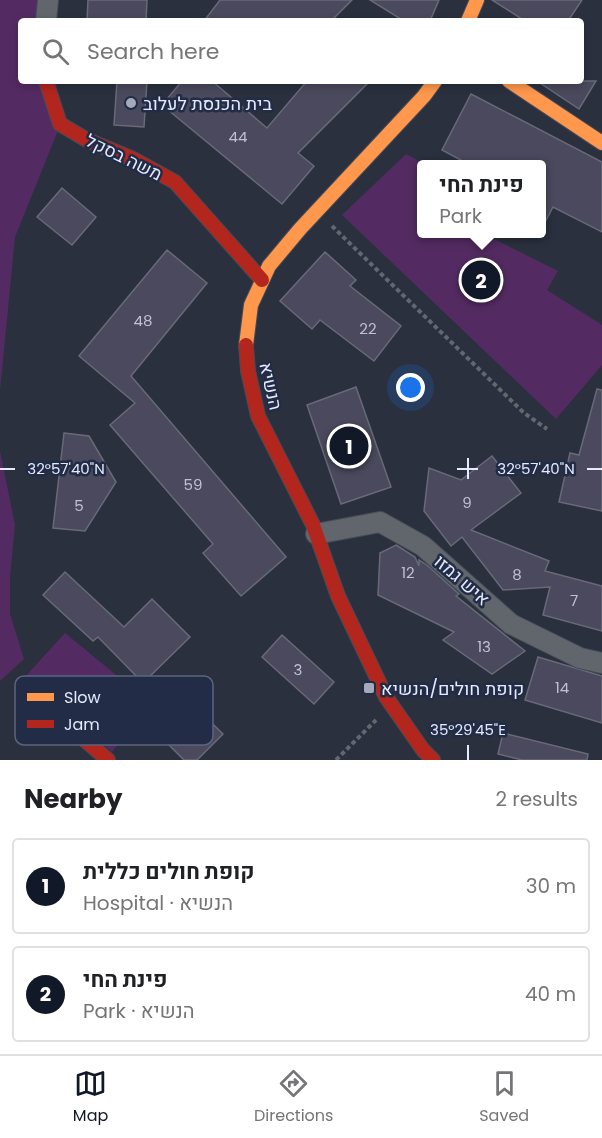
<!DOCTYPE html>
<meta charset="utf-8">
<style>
:root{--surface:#fff;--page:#f6f6f6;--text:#202124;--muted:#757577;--line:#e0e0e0;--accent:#111827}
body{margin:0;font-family:Poppins,Heebo,sans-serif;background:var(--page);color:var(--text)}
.you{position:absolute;left:411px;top:388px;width:21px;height:21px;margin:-15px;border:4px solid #fff;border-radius:50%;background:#1a73e8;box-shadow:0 0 0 9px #1a73e833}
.badge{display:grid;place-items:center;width:39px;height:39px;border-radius:50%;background:var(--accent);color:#fff;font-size:20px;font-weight:700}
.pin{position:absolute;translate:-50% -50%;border:3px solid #fff;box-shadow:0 2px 6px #0006}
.popup{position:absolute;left:417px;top:160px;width:129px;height:78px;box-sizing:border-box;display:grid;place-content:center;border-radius:6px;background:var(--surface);filter:drop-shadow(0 2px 4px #0005);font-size:20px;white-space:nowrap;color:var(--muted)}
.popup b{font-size:22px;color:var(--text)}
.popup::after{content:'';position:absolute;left:50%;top:100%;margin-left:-12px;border:12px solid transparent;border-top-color:var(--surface)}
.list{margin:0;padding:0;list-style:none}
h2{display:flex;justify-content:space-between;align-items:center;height:78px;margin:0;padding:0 24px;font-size:26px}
h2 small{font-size:20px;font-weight:400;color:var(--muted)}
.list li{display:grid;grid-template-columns:39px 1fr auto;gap:18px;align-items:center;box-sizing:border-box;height:96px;margin:0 12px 12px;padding:0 12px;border:2px solid var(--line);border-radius:6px}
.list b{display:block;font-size:22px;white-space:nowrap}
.list p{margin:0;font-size:20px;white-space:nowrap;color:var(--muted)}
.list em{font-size:20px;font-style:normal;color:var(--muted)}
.icon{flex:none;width:33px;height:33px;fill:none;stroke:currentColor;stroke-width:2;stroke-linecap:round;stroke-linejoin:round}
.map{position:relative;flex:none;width:602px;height:760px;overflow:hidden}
.search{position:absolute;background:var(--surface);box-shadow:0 3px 9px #0003;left:18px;right:18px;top:18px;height:66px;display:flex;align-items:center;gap:15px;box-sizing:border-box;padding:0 21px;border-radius:6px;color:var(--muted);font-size:22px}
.sheet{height:294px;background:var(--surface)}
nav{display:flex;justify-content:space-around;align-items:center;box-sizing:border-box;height:84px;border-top:2px solid var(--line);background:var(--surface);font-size:16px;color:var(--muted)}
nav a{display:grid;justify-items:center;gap:3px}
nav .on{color:var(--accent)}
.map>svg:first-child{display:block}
</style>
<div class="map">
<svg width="602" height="760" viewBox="0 0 602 760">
<rect width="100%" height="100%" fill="#2a303e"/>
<!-- green -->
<g fill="#532b62">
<path d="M 0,0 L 45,0 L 43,21 L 21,21 L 21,81 L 41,81 L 57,133 L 15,237 L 0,391 Z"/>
<path d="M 406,154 L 425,164 L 421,164 L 421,234 L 484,234 L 558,271 L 547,290 L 602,325 L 602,365 L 556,419 L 342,215 Z"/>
<path d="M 0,451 L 15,525 L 10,577 L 10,614 L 24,659 L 0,681 Z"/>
<path d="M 65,633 L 149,702 L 112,752 L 25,677 Z"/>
</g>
<!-- building -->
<g fill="#4a495d" stroke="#686a77" stroke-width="1.5">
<path d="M 88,0 L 147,0 L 146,21 L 87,21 Z"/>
<path d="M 220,0 L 352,0 L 331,21 L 204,21 Z"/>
<path d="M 370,0 L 439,0 L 430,21 L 404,21 Z"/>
<path d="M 492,0 L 582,0 L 568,21 L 525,21 Z"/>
<path d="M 117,81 L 147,81 L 144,127 L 114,125 Z"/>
<path d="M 182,81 L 212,81 L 267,128 L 307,81 L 370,81 L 298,153 L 314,166 L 282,204 L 162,105 Z"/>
<path d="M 537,81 L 596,81 L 579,109 Z"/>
<path d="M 471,94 L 602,162 L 602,232 L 553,207 L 541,230 L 541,165 L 470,165 L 442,150 Z"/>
<path d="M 62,188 L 96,217 L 72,245 L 37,217 Z"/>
<path d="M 167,250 L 207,283 L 131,376 L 286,557 L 241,596 L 203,553 L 213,544 L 110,425 L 135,403 L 79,356 Z"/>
<path d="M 325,252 L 356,280 L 350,286 L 401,326 L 374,361 L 320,320 L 312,329 L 280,301 Z"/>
<path d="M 356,387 L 391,487 L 341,504 L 307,405 Z"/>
<path d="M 597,389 L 602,390 L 602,511 L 559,502 L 570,453 L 579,455 Z"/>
<path d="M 64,433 L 89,436 L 116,482 L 85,531 L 53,528 Z"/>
<path d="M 492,456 L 521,493 L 471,530 L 549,561 L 545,571 L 602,586 L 602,631 L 543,615 L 550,587 L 503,590 L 462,537 L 451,546 L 424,511 L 429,468 L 461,480 Z"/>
<path d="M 396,545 L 415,557 L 419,566 L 419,560 L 428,566 L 459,594 L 456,596 L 525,651 L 492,674 L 443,640 L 454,632 L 378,595 L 380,553 Z"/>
<path d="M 65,572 L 124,627 L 152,599 L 190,637 L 143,683 L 98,637 L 93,641 L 43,595 Z"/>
<path d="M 282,635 L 334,682 L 314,704 L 262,657 Z"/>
<path d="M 538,657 L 602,676 L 602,723 L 525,700 Z"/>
<path d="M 181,693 L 223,734 L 197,760 L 184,760 L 149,725 Z"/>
<path d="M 503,733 L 588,754 L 587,760 L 522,760 L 498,754 Z"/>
</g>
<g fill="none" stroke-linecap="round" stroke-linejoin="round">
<defs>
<g id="street">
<path d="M 46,21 L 48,0"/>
<path d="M 316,534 L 380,522 L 423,546 L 511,624 L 580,658 L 602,663"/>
</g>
<g id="slow">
<path d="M 468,21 L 477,0"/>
<path d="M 509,81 L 602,143"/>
<path d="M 246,345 L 251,305 L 269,266 L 300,229 L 424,96 L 435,81"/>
</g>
<g id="jam">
<path d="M 46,81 L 60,124 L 87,140 L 133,159 L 175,182 L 262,280"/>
<path d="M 246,345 L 248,371 L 258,416 L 313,525 L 338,596 L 386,697 L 423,750 L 433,760"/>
<path d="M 49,709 L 108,760"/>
</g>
</defs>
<!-- street casing -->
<use href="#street" stroke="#464b57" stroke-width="22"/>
<!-- slow casing -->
<use href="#slow" stroke="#464b57" stroke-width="16"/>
<!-- jam casing -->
<use href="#jam" stroke="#464b57" stroke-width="16"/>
<!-- path -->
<g stroke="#63676e" stroke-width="4" stroke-dasharray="4.5 3" stroke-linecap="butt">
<path d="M 332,226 L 524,413 L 547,429"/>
<path d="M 336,760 L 376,720"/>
</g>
<!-- street -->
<use href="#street" stroke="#60666b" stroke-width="20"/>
<!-- slow -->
<use href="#slow" stroke="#ff974d" stroke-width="14"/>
<!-- jam -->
<use href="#jam" stroke="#b3261e" stroke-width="14"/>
</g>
<!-- ticks -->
<path fill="none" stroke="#e4ebfd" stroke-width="2" d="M 468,458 L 468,479M 0,469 L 15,469M 457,469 L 478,469M 587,469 L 602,469M 468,745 L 468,760"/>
<!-- markers -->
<g fill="#a3aaba" stroke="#222c46" stroke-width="2">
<circle cx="131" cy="103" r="6"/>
<rect x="363" y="682" width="12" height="12" rx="3"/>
</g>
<g text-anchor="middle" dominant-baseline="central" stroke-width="5" stroke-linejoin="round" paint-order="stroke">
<!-- number labels -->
<g font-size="15" fill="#bec2d5">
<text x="238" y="136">44</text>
<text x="143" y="320">48</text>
<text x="368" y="328">22</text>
<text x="193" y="484">59</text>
<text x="467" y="502">9</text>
<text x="79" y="505">5</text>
<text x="408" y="572">12</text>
<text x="517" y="574">8</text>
<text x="574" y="600">7</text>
<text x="484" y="646">13</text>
<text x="298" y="669">3</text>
<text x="562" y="687">14</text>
</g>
<!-- poi labels -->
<g font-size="18" fill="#e4ebfd" stroke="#222c46" text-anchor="start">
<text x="143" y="103">בית הכנסת לעלוב</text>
<text x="381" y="688">קופת חולים/הנשיא</text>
</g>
<!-- street labels -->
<g font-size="18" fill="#e4ebfd" stroke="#222c46">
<text transform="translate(124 157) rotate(26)">משה בסקל</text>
<text transform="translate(271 386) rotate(77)">הנשיא</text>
<text transform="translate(462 580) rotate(41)">איש גמזו</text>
</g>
</g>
<!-- legend -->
<rect x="15" y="676" width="198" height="69" rx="9" fill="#222c46" stroke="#5c657d" stroke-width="1.5"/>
<rect x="27" y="693" width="27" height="8" fill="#ff974d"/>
<rect x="27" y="720" width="27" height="8" fill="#b3261e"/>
<g font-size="16" fill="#e4ebfd">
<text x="64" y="703">Slow</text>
<text x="64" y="730">Jam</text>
</g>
<g font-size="15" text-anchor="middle" fill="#e4ebfd" stroke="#222c46" stroke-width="5" stroke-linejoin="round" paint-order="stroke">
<text x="66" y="474">32°57'40"N</text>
<text x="536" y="474">32°57'40"N</text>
<text x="468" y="735">35°29'45"E</text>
</g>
</svg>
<div class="you"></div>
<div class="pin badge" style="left:349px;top:446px">1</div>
<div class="pin badge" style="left:481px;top:280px">2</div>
<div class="popup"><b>פינת החי</b>Park</div>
<div class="search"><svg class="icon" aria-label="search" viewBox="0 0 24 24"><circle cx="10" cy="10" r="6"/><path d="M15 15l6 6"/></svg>Search here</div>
</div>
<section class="sheet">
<h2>Nearby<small>2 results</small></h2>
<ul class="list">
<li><span class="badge">1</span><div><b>קופת חולים כללית</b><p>Hospital · הנשיא</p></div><em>30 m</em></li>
<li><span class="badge">2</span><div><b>פינת החי</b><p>Park · הנשיא</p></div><em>40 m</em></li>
</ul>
</section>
<nav>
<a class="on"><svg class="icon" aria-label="map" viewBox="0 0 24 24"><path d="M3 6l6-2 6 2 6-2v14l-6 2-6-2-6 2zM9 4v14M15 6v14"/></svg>Map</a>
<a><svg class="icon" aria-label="directions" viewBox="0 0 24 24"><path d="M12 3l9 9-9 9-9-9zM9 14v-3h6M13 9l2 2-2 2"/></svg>Directions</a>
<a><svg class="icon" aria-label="saved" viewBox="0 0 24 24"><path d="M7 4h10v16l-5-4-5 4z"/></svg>Saved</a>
</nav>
